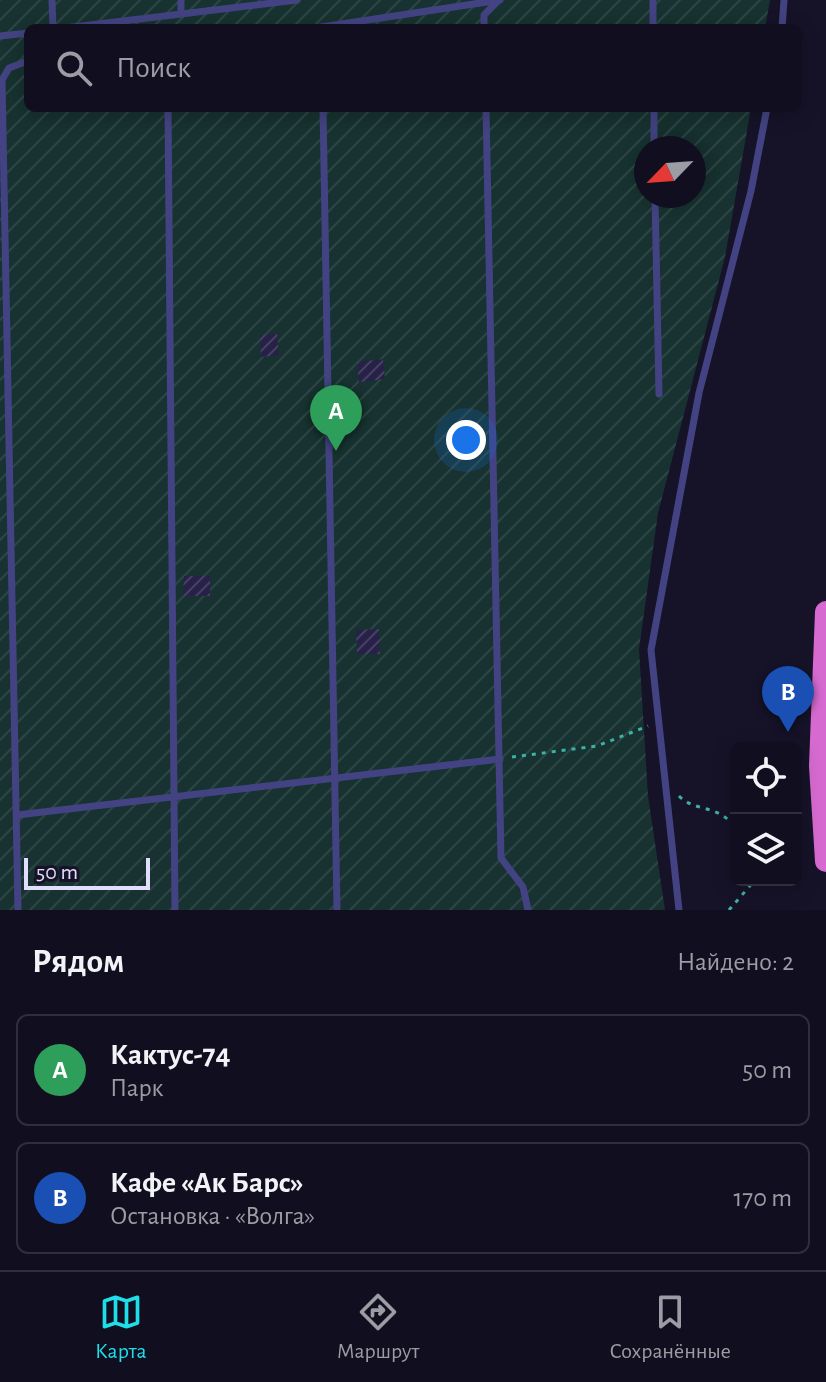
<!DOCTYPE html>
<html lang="ru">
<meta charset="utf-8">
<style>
:root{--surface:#100e1f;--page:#1e1c2c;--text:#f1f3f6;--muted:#9c9ca4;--line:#302e3d;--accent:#1cdfea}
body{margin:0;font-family:"Alegreya Sans",sans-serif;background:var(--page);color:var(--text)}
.controls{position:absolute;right:24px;bottom:24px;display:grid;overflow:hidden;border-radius:12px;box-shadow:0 4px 20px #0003}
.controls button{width:72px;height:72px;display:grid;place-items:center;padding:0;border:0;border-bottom:2px solid var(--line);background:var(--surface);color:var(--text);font:40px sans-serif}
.compass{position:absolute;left:634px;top:136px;width:72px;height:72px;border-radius:50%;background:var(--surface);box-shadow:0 4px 20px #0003;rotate:245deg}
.scale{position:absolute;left:24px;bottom:20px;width:126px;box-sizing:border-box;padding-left:8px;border:4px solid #e0defc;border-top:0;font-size:22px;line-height:28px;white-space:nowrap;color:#e0defc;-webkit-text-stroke:6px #161329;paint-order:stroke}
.you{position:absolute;left:466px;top:440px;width:28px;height:28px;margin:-20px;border:6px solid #fff;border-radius:50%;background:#1a73e8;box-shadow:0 0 0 12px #1a73e833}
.badge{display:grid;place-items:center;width:52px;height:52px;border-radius:50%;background:var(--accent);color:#fff;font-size:26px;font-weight:700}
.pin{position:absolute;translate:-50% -66px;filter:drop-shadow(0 2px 4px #0008)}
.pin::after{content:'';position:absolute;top:42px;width:28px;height:24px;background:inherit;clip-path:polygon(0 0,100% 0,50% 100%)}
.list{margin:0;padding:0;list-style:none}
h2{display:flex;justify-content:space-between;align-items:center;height:104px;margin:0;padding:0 32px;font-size:34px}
h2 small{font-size:26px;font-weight:400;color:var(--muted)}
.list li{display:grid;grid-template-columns:52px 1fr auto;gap:24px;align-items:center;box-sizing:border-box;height:112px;margin:0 16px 16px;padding:0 16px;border:2px solid var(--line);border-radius:12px}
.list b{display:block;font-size:30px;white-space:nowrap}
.list p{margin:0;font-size:26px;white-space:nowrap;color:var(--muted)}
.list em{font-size:26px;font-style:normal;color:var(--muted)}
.icon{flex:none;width:44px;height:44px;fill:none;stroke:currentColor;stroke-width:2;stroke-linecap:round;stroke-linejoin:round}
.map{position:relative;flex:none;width:826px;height:910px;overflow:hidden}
.search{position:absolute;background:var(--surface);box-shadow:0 4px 20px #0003;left:24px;right:24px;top:24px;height:88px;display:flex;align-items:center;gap:20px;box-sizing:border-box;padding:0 28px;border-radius:12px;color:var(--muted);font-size:30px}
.sheet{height:360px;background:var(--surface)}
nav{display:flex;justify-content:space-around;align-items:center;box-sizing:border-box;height:112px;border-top:2px solid var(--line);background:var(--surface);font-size:22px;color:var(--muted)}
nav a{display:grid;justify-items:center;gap:4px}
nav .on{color:var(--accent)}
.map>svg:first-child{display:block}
</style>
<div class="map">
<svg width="826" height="910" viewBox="0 0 826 910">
<defs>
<pattern id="garden-furrows" width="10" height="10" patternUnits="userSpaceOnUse" patternTransform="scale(2)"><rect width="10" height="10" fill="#173230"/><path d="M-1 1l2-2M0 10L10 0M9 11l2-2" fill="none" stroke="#2d4645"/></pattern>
<pattern id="building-hatch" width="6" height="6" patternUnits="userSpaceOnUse" patternTransform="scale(2)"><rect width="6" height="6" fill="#272148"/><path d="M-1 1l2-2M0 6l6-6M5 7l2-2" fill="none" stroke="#464163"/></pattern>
</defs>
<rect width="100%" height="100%" fill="#161329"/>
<!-- garden -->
<path fill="url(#garden-furrows)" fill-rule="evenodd" d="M 0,0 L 770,0 L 765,28 L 28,28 L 28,108 L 751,108 L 725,257 L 658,513 L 639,649 L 648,796 L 665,910 L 0,910 ZM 646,148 L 694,148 L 694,196 L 646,196 Z"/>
<!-- building -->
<g fill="url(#building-hatch)">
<path d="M 277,334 L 279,355 L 261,357 L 260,335 Z"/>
<path d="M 383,359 L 385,379 L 359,382 L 357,362 Z"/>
<path d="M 184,576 L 210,576 L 210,596 L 183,596 Z"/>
<path d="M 379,629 L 380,654 L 357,654 L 356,630 Z"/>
</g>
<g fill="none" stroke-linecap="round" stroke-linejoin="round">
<!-- path -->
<g stroke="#3cb2a5" stroke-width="3" stroke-dasharray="4 6" stroke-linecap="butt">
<path d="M 512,757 L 597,746 L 648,726"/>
<path d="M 679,796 C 696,813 717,803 736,828"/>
<path d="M 796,842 L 805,838"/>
<path d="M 729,910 L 755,880"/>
</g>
<!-- service -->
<g stroke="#434383" stroke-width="7">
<path d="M 52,0 L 53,28"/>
<path d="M 181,0 L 181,14"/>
<path d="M 653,0 L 653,28"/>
<path d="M 65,28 L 297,0"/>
<path d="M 315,28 L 500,0"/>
<path d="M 484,28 L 484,15 L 498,1"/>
<path d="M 782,28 L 784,0"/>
<path d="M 0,36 L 28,33"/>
<path d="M 168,108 L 175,910"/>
<path d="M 323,108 L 337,910"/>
<path d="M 486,108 L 501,858 L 523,887 L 528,910"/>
<path d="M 654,108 L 654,148"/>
<path d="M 655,196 L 659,394"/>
<path d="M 17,815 L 500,759"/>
<path d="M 18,910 L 2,80 L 9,68 L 28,61"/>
<path d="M 679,910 L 651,650 L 699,393 L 751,191 L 767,108"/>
</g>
<!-- trunk -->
<path stroke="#d66ad0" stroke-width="22" d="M 826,612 L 820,766 L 826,861"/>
</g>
</svg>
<div class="controls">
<button><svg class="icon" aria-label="locate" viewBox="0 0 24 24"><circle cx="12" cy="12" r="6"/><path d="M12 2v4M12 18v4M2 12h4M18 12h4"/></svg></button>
<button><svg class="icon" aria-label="layers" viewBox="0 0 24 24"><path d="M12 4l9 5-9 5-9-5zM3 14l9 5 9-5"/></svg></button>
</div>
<svg class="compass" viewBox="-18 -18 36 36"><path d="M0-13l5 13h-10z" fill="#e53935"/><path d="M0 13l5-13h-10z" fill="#9c9ca4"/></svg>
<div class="scale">50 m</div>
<div class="you"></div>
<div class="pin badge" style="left:336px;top:451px;background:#2e9e5b">A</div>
<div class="pin badge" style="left:788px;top:732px;background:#1a4fb4">B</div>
<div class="search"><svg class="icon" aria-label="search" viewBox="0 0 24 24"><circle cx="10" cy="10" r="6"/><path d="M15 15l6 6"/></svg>Поиск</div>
</div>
<section class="sheet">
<h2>Рядом<small>Найдено: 2</small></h2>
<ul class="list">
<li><span class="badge" style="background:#2e9e5b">A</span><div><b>Кактус-74</b><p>Парк</p></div><em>50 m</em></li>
<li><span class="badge" style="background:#1a4fb4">B</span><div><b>Кафе «Ак Барс»</b><p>Остановка · «Волга»</p></div><em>170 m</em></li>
</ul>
</section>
<nav>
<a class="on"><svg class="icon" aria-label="map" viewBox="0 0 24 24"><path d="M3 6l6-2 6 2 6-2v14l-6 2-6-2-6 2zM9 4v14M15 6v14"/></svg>Карта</a>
<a><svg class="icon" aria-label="directions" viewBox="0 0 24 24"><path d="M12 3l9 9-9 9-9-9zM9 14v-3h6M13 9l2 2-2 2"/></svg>Маршрут</a>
<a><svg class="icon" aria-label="saved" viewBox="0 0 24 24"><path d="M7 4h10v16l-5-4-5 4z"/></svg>Сохранённые</a>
</nav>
